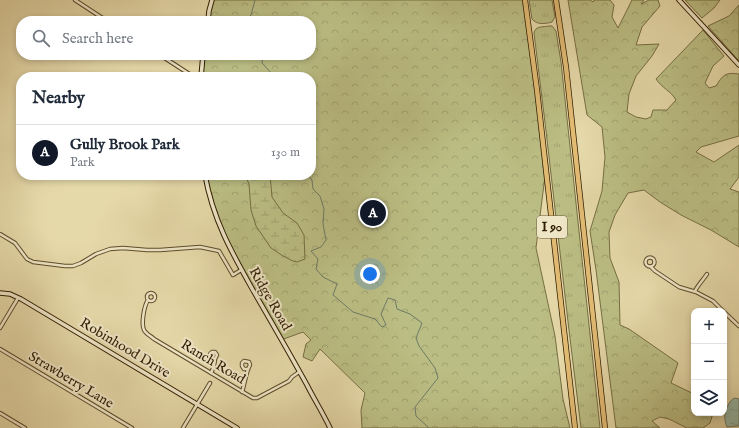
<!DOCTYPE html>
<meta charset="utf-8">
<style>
:root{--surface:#fff;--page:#f6f6f7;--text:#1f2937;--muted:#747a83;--line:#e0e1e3;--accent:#111827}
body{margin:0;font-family:"IM FELL English",serif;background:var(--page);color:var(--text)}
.controls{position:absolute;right:12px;bottom:12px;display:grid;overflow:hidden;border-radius:8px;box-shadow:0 2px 6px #0003}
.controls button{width:36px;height:36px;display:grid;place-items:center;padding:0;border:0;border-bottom:1px solid var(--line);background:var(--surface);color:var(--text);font:20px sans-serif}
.you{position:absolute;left:370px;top:274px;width:14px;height:14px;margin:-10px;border:3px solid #fff;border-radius:50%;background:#1a73e8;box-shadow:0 0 0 6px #1a73e833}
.badge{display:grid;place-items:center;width:26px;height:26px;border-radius:50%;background:var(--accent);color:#fff;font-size:13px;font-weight:700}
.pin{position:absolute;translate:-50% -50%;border:2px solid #fff;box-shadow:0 1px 4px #0006}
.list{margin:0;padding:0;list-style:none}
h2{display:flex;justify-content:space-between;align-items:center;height:52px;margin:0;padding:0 16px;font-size:17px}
h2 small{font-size:13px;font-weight:400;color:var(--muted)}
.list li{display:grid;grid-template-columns:26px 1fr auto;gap:12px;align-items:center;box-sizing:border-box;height:56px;padding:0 16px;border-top:1px solid var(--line)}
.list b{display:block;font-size:15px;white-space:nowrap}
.list p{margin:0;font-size:13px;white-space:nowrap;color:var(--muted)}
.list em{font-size:13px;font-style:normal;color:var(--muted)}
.icon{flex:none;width:22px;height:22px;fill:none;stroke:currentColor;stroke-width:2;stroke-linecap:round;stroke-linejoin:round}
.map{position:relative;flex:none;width:739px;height:428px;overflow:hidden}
.search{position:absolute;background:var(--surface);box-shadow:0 2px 6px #0003;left:16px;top:16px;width:300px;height:44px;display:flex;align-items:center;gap:10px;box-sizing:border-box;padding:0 14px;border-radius:16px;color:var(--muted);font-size:15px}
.panel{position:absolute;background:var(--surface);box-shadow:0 2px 6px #0003;left:16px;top:72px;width:300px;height:108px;border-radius:16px}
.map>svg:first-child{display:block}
</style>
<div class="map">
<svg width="739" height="428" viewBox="0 0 739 428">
<defs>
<pattern id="grass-tufts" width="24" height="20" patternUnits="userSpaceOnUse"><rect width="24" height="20" fill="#bbbe84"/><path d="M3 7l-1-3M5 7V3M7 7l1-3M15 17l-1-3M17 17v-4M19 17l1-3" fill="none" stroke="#a1a370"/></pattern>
<pattern id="forest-crowns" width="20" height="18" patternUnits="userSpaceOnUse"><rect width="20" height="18" fill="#bbbe84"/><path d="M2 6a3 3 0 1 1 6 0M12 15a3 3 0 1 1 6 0" fill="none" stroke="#a1a370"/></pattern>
<pattern id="wetland-marsh" width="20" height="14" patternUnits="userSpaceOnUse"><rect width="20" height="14" fill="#bbbe84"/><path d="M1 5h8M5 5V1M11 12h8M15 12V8" fill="none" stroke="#a1a370"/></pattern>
<pattern id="water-ripples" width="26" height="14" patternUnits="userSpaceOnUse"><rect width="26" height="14" fill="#96baaa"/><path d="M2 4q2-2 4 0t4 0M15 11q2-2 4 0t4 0" fill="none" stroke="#829f90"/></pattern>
</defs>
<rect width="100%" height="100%" fill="#e6d9a9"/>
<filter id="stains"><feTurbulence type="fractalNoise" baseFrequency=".005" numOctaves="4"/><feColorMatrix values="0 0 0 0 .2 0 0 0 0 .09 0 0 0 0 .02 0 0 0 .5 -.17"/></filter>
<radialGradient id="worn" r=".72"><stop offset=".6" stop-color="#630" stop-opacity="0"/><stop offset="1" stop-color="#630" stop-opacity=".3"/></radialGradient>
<!-- grass -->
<g fill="url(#grass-tufts)" stroke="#766e42">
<path d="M 529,0 L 552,0 L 555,17 L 552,22 C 545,24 537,25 532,19 Z"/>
<path d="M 549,26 L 552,26 L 556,31 L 561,62 L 600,428 L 581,428 C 564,296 551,165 534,33 C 535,26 543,27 549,26 Z"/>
</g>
<!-- forest -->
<g fill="url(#forest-crowns)" stroke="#766e42">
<path d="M 212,0 L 525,0 L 546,168 L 536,248 L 555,336 L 563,399 L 570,428 L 362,428 L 361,410 L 365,393 L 320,349 L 312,361 L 303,357 L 306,344 L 311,340 L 303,332 L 281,340 L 223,235 L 205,175 L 311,175 L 311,77 L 201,77 L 203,55 L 311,55 L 311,21 L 208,21 Z"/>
<path d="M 568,0 L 590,0 L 593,2 L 594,0 L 610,0 L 614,5 L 612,17 L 618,28 L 632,0 L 644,0 L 641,4 L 649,0 L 658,0 L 660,6 L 642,27 L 636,45 L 659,44 L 652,56 L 636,76 L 629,94 L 627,112 L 636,117 L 646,119 L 651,117 L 653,110 L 667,110 L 676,100 C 671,91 662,88 656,79 L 703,30 L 724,56 L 713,66 L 705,83 L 709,88 L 716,86 C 723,75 725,72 739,74 L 739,136 L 701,147 L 696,152 L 714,162 L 739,145 L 739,177 L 730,189 L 739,192 L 739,247 L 711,230 L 681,215 L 660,202 L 644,190 L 628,193 L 615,215 L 609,232 L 610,258 L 619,282 L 620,325 L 629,329 L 678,363 L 671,383 L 694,394 L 694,413 L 713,413 L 710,423 L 703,428 L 687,428 L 669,419 L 660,417 L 652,421 L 660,428 L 616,428 L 596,270 L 590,231 L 602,191 L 605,157 L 602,127 L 587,115 Z"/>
<path d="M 685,0 L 720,0 L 714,8 L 702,18 Z"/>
<path d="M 739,5 L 739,61 L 708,26 L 729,16 Z"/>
</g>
<!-- wetland -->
<path fill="url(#wetland-marsh)" stroke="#766e42" d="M 245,175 L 270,175 L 272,197 L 283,213 L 297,223 L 304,235 L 305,259 L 297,262 L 293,261 L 283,256 L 271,248 L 256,226 L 251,210 L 249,184 Z"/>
<!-- water -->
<path fill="url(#water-ripples)" stroke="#6d7b66" d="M 734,398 L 739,399 L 739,426 L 727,427 C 722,418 726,404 734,398 Z"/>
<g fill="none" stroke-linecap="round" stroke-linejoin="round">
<!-- stream -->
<g stroke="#6d7b66" stroke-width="1">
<path d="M 245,21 L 251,15 L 255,0"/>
<path d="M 263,55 L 262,63 L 275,77"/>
<path d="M 308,175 L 312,180 L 313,189 L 320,196 L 324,209 L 323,224 L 326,240 L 321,247 L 311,251 L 318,259 L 316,269 L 323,277 L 337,284 L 333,295 L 353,312 L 375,319 L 382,327 L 386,325 L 381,314 L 388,298 L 395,300 L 397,309 L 410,314 L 422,323 L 416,338 L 419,346 L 435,368 L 438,378 L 415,407 L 416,416 L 429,428"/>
</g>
<defs>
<g id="street">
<path d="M 75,0 L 107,21"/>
<path d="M 160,55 L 194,77"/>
<path d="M 0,234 L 15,243 L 27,259 L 33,262 L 65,266 L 73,266 L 81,263 L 96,254 L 110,249 L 123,248 L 147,250 L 160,250 L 200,247 L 219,251 L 233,275 L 241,270"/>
<circle cx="650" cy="262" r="4.5"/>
<path d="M 651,267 L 655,271 L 679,287 L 696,292 L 713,301 L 723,311"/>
<path d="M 695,291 C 698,285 703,280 707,274"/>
<circle cx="151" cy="297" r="4"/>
<path d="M 148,300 C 144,306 141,324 144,330 C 146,334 151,336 154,339 L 253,398 L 257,398 L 289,381 L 292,377 L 299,372"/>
<path d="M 724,312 L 739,326"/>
<path d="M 0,328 L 18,298"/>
<path d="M 0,349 L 132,428"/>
<path d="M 211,373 L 214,366 L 215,359 L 217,355 L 215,352 L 212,352 L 210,354 L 210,357 L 212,359 L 215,359"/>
<path d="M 242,392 C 245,383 246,372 250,365 L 249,362 L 244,361 L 242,363 L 242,366 L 244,369 L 247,369"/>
<path d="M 0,413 L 25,428"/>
<path d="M 183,428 L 210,383"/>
</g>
<g id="secondary">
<path d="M 679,0 L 739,65"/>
<path d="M 208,21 L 209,11 L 212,0"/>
<path d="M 201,77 L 203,55"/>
<path d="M 205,175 C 213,220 232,253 254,292 C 272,323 290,354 307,385 C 314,399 323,413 330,428"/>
<path d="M 0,293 L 10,294 L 21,299 L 237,428"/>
</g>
<g id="highway">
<path d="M 525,0 L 537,90 L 575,428"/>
<path d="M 556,0 L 566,67 L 605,428"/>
</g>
</defs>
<!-- street casing -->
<use href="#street" stroke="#5e4c2b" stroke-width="4.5"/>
<!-- secondary casing -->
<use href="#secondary" stroke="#301d01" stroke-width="5.5"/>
<!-- highway casing -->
<use href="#highway" stroke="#301d01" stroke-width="6"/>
<!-- street -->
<use href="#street" stroke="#efe6c7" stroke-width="2.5"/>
<!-- secondary -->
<use href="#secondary" stroke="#efe6c7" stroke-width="3.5"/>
<!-- highway -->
<use href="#highway" stroke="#e3bc74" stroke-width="4.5"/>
</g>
<g text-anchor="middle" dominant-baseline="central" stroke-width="4" stroke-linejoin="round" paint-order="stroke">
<!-- shield labels -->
<rect fill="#efe6c7" stroke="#69593c" stroke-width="1" x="537" y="216" width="30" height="22" rx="3"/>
<g font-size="13" font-weight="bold" fill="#301d01">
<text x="552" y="227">I 90</text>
</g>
<!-- street labels -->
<g font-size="14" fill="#301d01" stroke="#efe6c7">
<text transform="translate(270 299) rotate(60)">Ridge Road</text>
<text transform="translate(125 348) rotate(31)">Robinhood Drive</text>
<text transform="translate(213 362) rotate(31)">Ranch Road</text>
<text transform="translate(71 380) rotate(31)">Strawberry Lane</text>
</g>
</g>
<rect width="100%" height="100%" filter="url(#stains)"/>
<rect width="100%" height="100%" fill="url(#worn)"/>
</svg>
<div class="controls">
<button>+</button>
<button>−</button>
<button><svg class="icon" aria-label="layers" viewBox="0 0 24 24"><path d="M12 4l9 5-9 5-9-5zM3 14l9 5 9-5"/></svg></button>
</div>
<div class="you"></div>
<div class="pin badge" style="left:373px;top:213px">A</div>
<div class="search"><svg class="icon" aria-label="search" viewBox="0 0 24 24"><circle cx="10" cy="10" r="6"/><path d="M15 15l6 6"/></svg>Search here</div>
<section class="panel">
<h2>Nearby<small></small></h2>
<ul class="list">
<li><span class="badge">A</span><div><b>Gully Brook Park</b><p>Park</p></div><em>130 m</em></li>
</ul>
</section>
</div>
